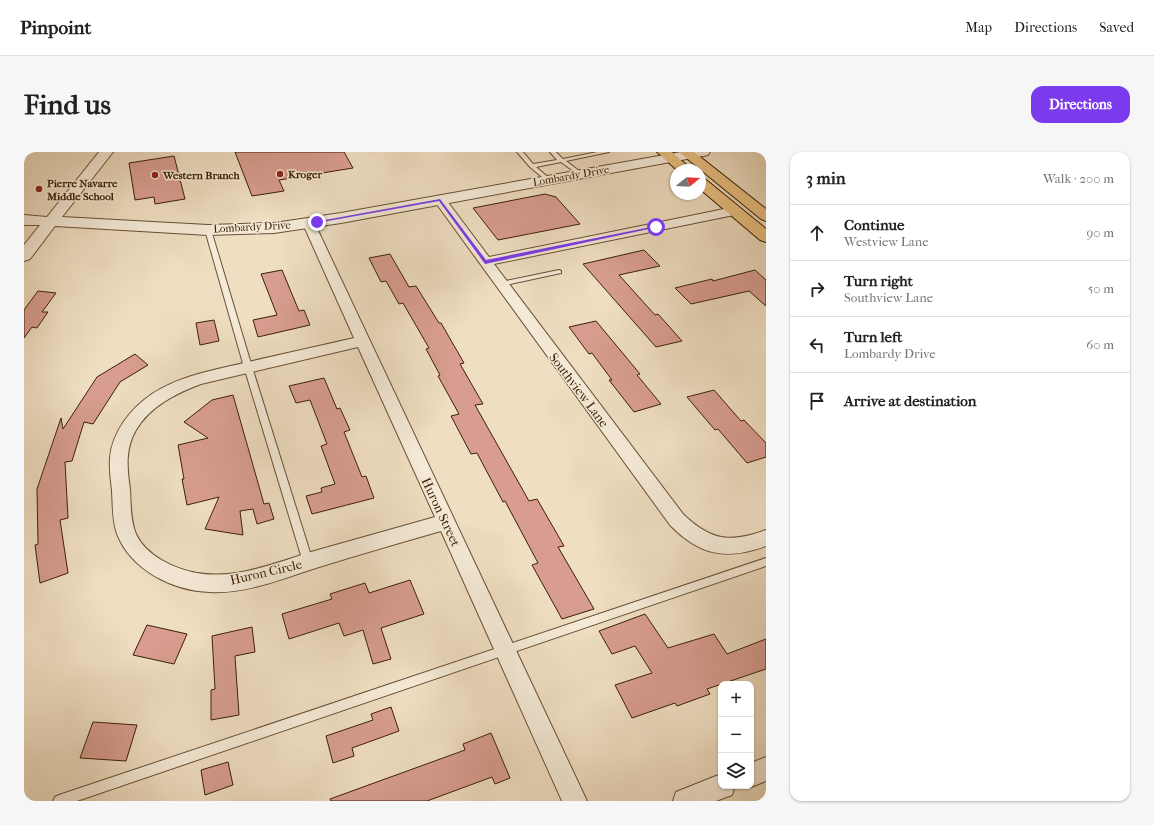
<!DOCTYPE html>
<meta charset="utf-8">
<style>
:root{--surface:#fff;--page:#f6f6f6;--text:#202124;--muted:#757577;--line:#e0e0e0;--accent:#7c3aed}
body{margin:0;font-family:"IM FELL French Canon",serif;background:var(--page);color:var(--text)}
.controls{position:absolute;right:12px;bottom:12px;display:grid;overflow:hidden;border-radius:8px;box-shadow:0 1px 3px #0004}
.controls button{width:36px;height:36px;display:grid;place-items:center;padding:0;border:0;border-bottom:1px solid var(--line);background:var(--surface);color:var(--text);font:20px sans-serif}
.compass{position:absolute;left:646px;top:12px;width:36px;height:36px;border-radius:50%;background:var(--surface);box-shadow:0 1px 3px #0004;rotate:72deg}
.stop{position:absolute;width:12px;height:12px;margin:-9px;border:3px solid #7c3aed;border-radius:50%;background:#fff}
.stop.end{background:#7c3aed;border-color:#fff;box-shadow:0 1px 4px #0008}
.list{margin:0;padding:0;list-style:none}
h2{display:flex;justify-content:space-between;align-items:center;height:52px;margin:0;padding:0 16px;font-size:17px}
h2 small{font-size:13px;font-weight:400;color:var(--muted)}
.list li{display:grid;grid-template-columns:26px 1fr auto;gap:12px;align-items:center;box-sizing:border-box;height:56px;padding:0 16px;border-top:1px solid var(--line)}
.list b{display:block;font-size:15px;white-space:nowrap}
.list p{margin:0;font-size:13px;white-space:nowrap;color:var(--muted)}
.list em{font-size:13px;font-style:normal;color:var(--muted)}
.icon{flex:none;width:22px;height:22px;fill:none;stroke:currentColor;stroke-width:2;stroke-linecap:round;stroke-linejoin:round}
.map{position:relative;flex:none;width:742px;height:649px;overflow:hidden;border-radius:12px}
header{display:flex;align-items:center;gap:24px;box-sizing:border-box;height:56px;padding:0 20px;background:var(--surface);border-bottom:1px solid var(--line)}
header strong{font-size:19px}
nav{display:flex;gap:22px;margin-inline-start:auto;font-size:14px}
.intro{display:flex;align-items:center;justify-content:space-between;box-sizing:border-box;height:96px;padding:0 24px}
h1{margin:0;font-size:28px}
.button{padding:10px 18px;border-radius:12px;background:var(--accent);color:#fff;font-size:14px;font-weight:700}
main{display:flex;gap:24px;padding:0 24px}
aside{flex:1;background:var(--surface);border-radius:12px;box-shadow:0 1px 3px #0004}
.map>svg:first-child{display:block}
</style>
<header>
<strong>Pinpoint</strong>
<nav><a>Map</a><a>Directions</a><a>Saved</a></nav>
</header>
<div class="intro"><h1>Find us</h1><a class="button">Directions</a></div>
<main>
<div class="map">
<svg width="742" height="649" viewBox="0 0 742 649">
<rect width="100%" height="100%" fill="#efdec2"/>
<filter id="stains"><feTurbulence type="fractalNoise" baseFrequency=".005" numOctaves="4"/><feColorMatrix values="0 0 0 0 .2 0 0 0 0 .09 0 0 0 0 .02 0 0 0 .5 -.17"/></filter>
<radialGradient id="worn" r=".72"><stop offset=".6" stop-color="#630" stop-opacity="0"/><stop offset="1" stop-color="#630" stop-opacity=".3"/></radialGradient>
<!-- building -->
<g fill="#d89d90" stroke="#3b2004">
<path d="M 211,0 L 320,0 L 329,16 L 255,28 L 260,39 L 228,44 Z"/>
<path d="M 150,4 L 161,47 L 131,52 L 130,45 L 111,48 L 105,11 Z"/>
<path d="M 521,42 L 532,45 L 556,72 L 474,88 L 449,56 Z"/>
<path d="M 620,98 L 636,114 L 595,123 L 631,163 L 634,162 L 658,189 L 632,195 L 559,112 Z"/>
<path d="M 366,102 L 385,135 L 392,134 L 415,171 L 417,171 L 440,211 L 436,212 L 459,252 L 451,253 L 505,349 L 513,347 L 540,394 L 534,395 L 570,457 L 538,467 L 508,413 L 514,411 L 481,349 L 479,350 L 453,301 L 447,302 L 427,264 L 435,262 L 414,224 L 416,223 L 402,197 L 405,196 L 379,151 L 375,152 L 362,129 L 357,130 L 345,106 Z"/>
<path d="M 258,118 L 275,159 L 280,158 L 286,173 L 234,185 L 229,168 L 253,163 L 237,122 Z"/>
<path d="M 731,118 L 742,128 L 742,154 L 725,139 L 667,152 L 651,136 L 688,127 L 689,129 Z"/>
<path d="M 14,139 L 32,141 L 18,160 L 24,160 L 13,176 L 8,175 L 0,186 L 0,158 Z"/>
<path d="M 190,168 L 195,189 L 176,193 L 172,171 Z"/>
<path d="M 572,169 L 616,222 L 613,223 L 637,252 L 610,260 L 585,228 L 588,228 L 568,201 L 565,202 L 545,175 Z"/>
<path d="M 111,202 L 124,213 L 96,230 L 69,272 L 60,270 L 48,309 L 41,310 L 44,366 L 36,368 L 44,421 L 16,431 L 11,393 L 14,392 L 13,337 L 37,266 L 39,277 L 73,225 Z"/>
<path d="M 300,226 L 313,257 L 316,256 L 326,278 L 320,280 L 338,325 L 342,324 L 350,346 L 288,362 L 282,344 L 298,340 L 297,336 L 311,332 L 297,294 L 303,292 L 286,248 L 272,251 L 265,234 Z"/>
<path d="M 690,238 L 717,269 L 720,268 L 742,291 L 742,305 L 723,311 L 694,277 L 691,278 L 663,245 Z"/>
<path d="M 209,243 L 240,352 L 245,351 L 250,367 L 233,372 L 229,357 L 216,359 L 219,383 L 181,377 L 195,345 L 163,353 L 158,327 L 160,327 L 154,293 L 184,286 L 160,270 L 188,248 Z"/>
<path d="M 386,428 L 400,462 L 357,476 L 367,507 L 349,512 L 339,478 L 320,484 L 315,471 L 265,487 L 258,462 L 308,447 L 306,442 L 341,431 L 345,441 Z"/>
<path d="M 621,462 L 644,496 L 690,482 L 703,502 L 742,487 L 742,517 L 683,537 L 686,542 L 653,554 L 651,551 L 608,566 L 591,533 L 628,521 L 611,494 L 588,502 L 575,479 Z"/>
<path d="M 123,473 L 163,482 L 150,512 L 109,503 Z"/>
<path d="M 228,475 L 231,500 L 211,504 L 215,563 L 187,568 L 187,538 L 191,537 L 188,484 Z"/>
<path d="M 367,555 L 375,579 L 328,596 L 330,604 L 309,611 L 302,584 L 349,568 L 347,562 Z"/>
<path d="M 69,570 L 113,573 L 102,609 L 56,606 Z"/>
<path d="M 467,581 L 486,626 L 471,632 L 468,625 L 403,649 L 307,649 L 306,647 L 441,598 L 439,592 Z"/>
<path d="M 204,610 L 209,633 L 181,643 L 177,618 Z"/>
</g>
<g fill="none" stroke-linecap="round" stroke-linejoin="round">
<defs>
<g id="service">
<path d="M 493,0 L 499,0 L 509,12 L 533,8 L 526,0 L 532,0 L 539,7 L 573,0 L 585,0 L 542,9 L 558,21 L 559,22 L 556,24 L 537,10 L 512,15 L 526,27 L 526,29 L 524,30 L 506,15 Z"/>
<path d="M 184,76 L 187,78 L 228,215 L 289,410 L 288,413 L 284,414 L 280,413 L 279,410 L 220,215 L 181,78 Z"/>
<path d="M 535,118 L 537,119 L 537,121 L 477,134 L 474,132 L 477,130 Z"/>
<path d="M 742,406 L 742,414 L 53,649 L 29,649 L 31,645 L 35,643 Z"/>
</g>
<g id="minor">
<path d="M 416,44 L 420,45 L 465,105 L 710,55 L 714,56 L 716,59 L 714,62 L 710,63 L 470,112 L 659,362 C 687,389 706,391 742,378 L 742,394 C 702,409 675,403 646,373 L 412,51 L 410,48 L 412,45 Z"/>
<path d="M 285,68 L 289,69 L 291,72 L 563,649 L 538,649 L 417,379 C 375,391 333,403 292,416 C 258,427 222,442 186,440 C 149,439 107,418 93,382 C 88,368 89,353 88,339 C 87,328 85,317 86,306 C 88,280 107,256 128,242 C 157,223 191,218 224,210 C 259,202 295,194 330,186 L 279,72 L 281,69 ZM 334,195 L 411,365 C 372,376 333,387 294,398 C 256,409 214,428 173,421 C 151,417 122,404 112,382 C 106,368 107,351 106,337 C 103,316 101,297 112,278 C 126,254 153,241 177,232 Z"/>
<path d="M 742,605 L 742,629 L 727,635 L 724,634 L 727,634 L 727,611 Z"/>
<path d="M 697,622 L 697,634 L 711,634 L 708,643 L 692,649 L 649,649 L 652,640 Z"/>
</g>
<path id="tertiary" d="M 75,0 L 89,0 L 38,65 L 184,73 L 250,71 L 317,61 L 657,0 L 686,0 L 684,3 L 679,4 L 317,71 L 250,81 L 184,83 L 31,74 L 6,107 L 0,109 L 0,93 L 16,73 L 0,73 L 0,63 L 23,65 Z"/>
<g id="primary">
<path d="M 633,0 L 648,0 L 668,18 L 653,18 Z"/>
<path d="M 655,0 L 670,0 L 742,57 L 742,69 L 737,67 Z"/>
<path d="M 676,26 L 681,27 L 742,77 L 742,90 L 736,88 L 676,37 Z"/>
</g>
</defs>
<!-- service casing -->
<use href="#service" stroke="#685034" stroke-width="2"/>
<!-- minor casing -->
<use href="#minor" stroke="#685034" stroke-width="2"/>
<!-- tertiary casing -->
<use href="#tertiary" stroke="#685034" stroke-width="2"/>
<!-- primary casing -->
<use href="#primary" stroke="#3b2004" stroke-width="2"/>
<!-- service -->
<use href="#service" fill="#f5ead7" fill-rule="evenodd"/>
<!-- minor -->
<use href="#minor" fill="#f5ead7" fill-rule="evenodd"/>
<!-- tertiary -->
<use href="#tertiary" fill="#f5ead7" fill-rule="evenodd"/>
<!-- primary -->
<use href="#primary" fill="#e8bf81" fill-rule="evenodd"/>
</g>
<!-- route -->
<path fill="#7c3aed" d="M 416,47 L 462,108 L 632,74 L 634,75 L 461,112 L 415,49 L 293,71 L 290,70 Z"/>
<!-- markers -->
<g fill="#8f2418" stroke="#f5ead7" stroke-width="1.5">
<circle cx="256" cy="22" r="4"/>
<circle cx="131" cy="23" r="4"/>
<circle cx="15" cy="37" r="4"/>
</g>
<g text-anchor="middle" dominant-baseline="central" stroke-width="3" stroke-linejoin="round" paint-order="stroke">
<!-- far-poi labels -->
<g font-size="11" font-weight="bold" fill="#3b2004" stroke="#f5ead7" text-anchor="start">
<text x="264" y="22">Kroger</text>
<text x="139" y="23">Western Branch</text>
<text x="23" y="31">Pierre Navarre<tspan x="23" dy="13">Middle School</tspan></text>
</g>
<!-- far-street labels -->
<g font-size="11" fill="#3b2004" stroke="#f5ead7">
<text transform="translate(547 24) rotate(-10)">Lombardy Drive</text>
<text transform="translate(228 75) rotate(-3)">Lombardy Drive</text>
</g>
<!-- street labels -->
<g font-size="13" fill="#3b2004" stroke="#f5ead7">
<text transform="translate(555 238) rotate(53)">Southview Lane</text>
<text transform="translate(417 360) rotate(65)">Huron Street</text>
<text transform="translate(242 420) rotate(-13)">Huron Circle</text>
</g>
</g>
<rect width="100%" height="100%" filter="url(#stains)"/>
<rect width="100%" height="100%" fill="url(#worn)"/>
</svg>
<div class="controls">
<button>+</button>
<button>−</button>
<button><svg class="icon" aria-label="layers" viewBox="0 0 24 24"><path d="M12 4l9 5-9 5-9-5zM3 14l9 5 9-5"/></svg></button>
</div>
<svg class="compass" viewBox="-18 -18 36 36"><path d="M0-13l5 13h-10z" fill="#e53935"/><path d="M0 13l5-13h-10z" fill="#757577"/></svg>
<div class="stop" style="left:632px;top:75px"></div>
<div class="stop end" style="left:293px;top:70px"></div>
</div>
<aside>
<h2>3 min<small>Walk · 200 m</small></h2>
<ul class="list">
<li><svg class="icon" aria-label="ahead" viewBox="0 0 24 24"><path d="M12 20V5M6 11l6-6 6 6"/></svg><div><b>Continue</b><p>Westview Lane</p></div><em>90 m</em></li>
<li><svg class="icon" aria-label="right" viewBox="0 0 24 24"><path d="M7 20v-9h11M14 6l5 5-5 5"/></svg><div><b>Turn right</b><p>Southview Lane</p></div><em>50 m</em></li>
<li><svg class="icon" aria-label="left" viewBox="0 0 24 24"><path d="M17 20v-9H6M10 6l-5 5 5 5"/></svg><div><b>Turn left</b><p>Lombardy Drive</p></div><em>60 m</em></li>
<li><svg class="icon" aria-label="arrive" viewBox="0 0 24 24"><path d="M6 21V4h12l-3 4 3 4H6"/></svg><div><b>Arrive at destination</b></div></li>
</ul>
</aside>
</main>
